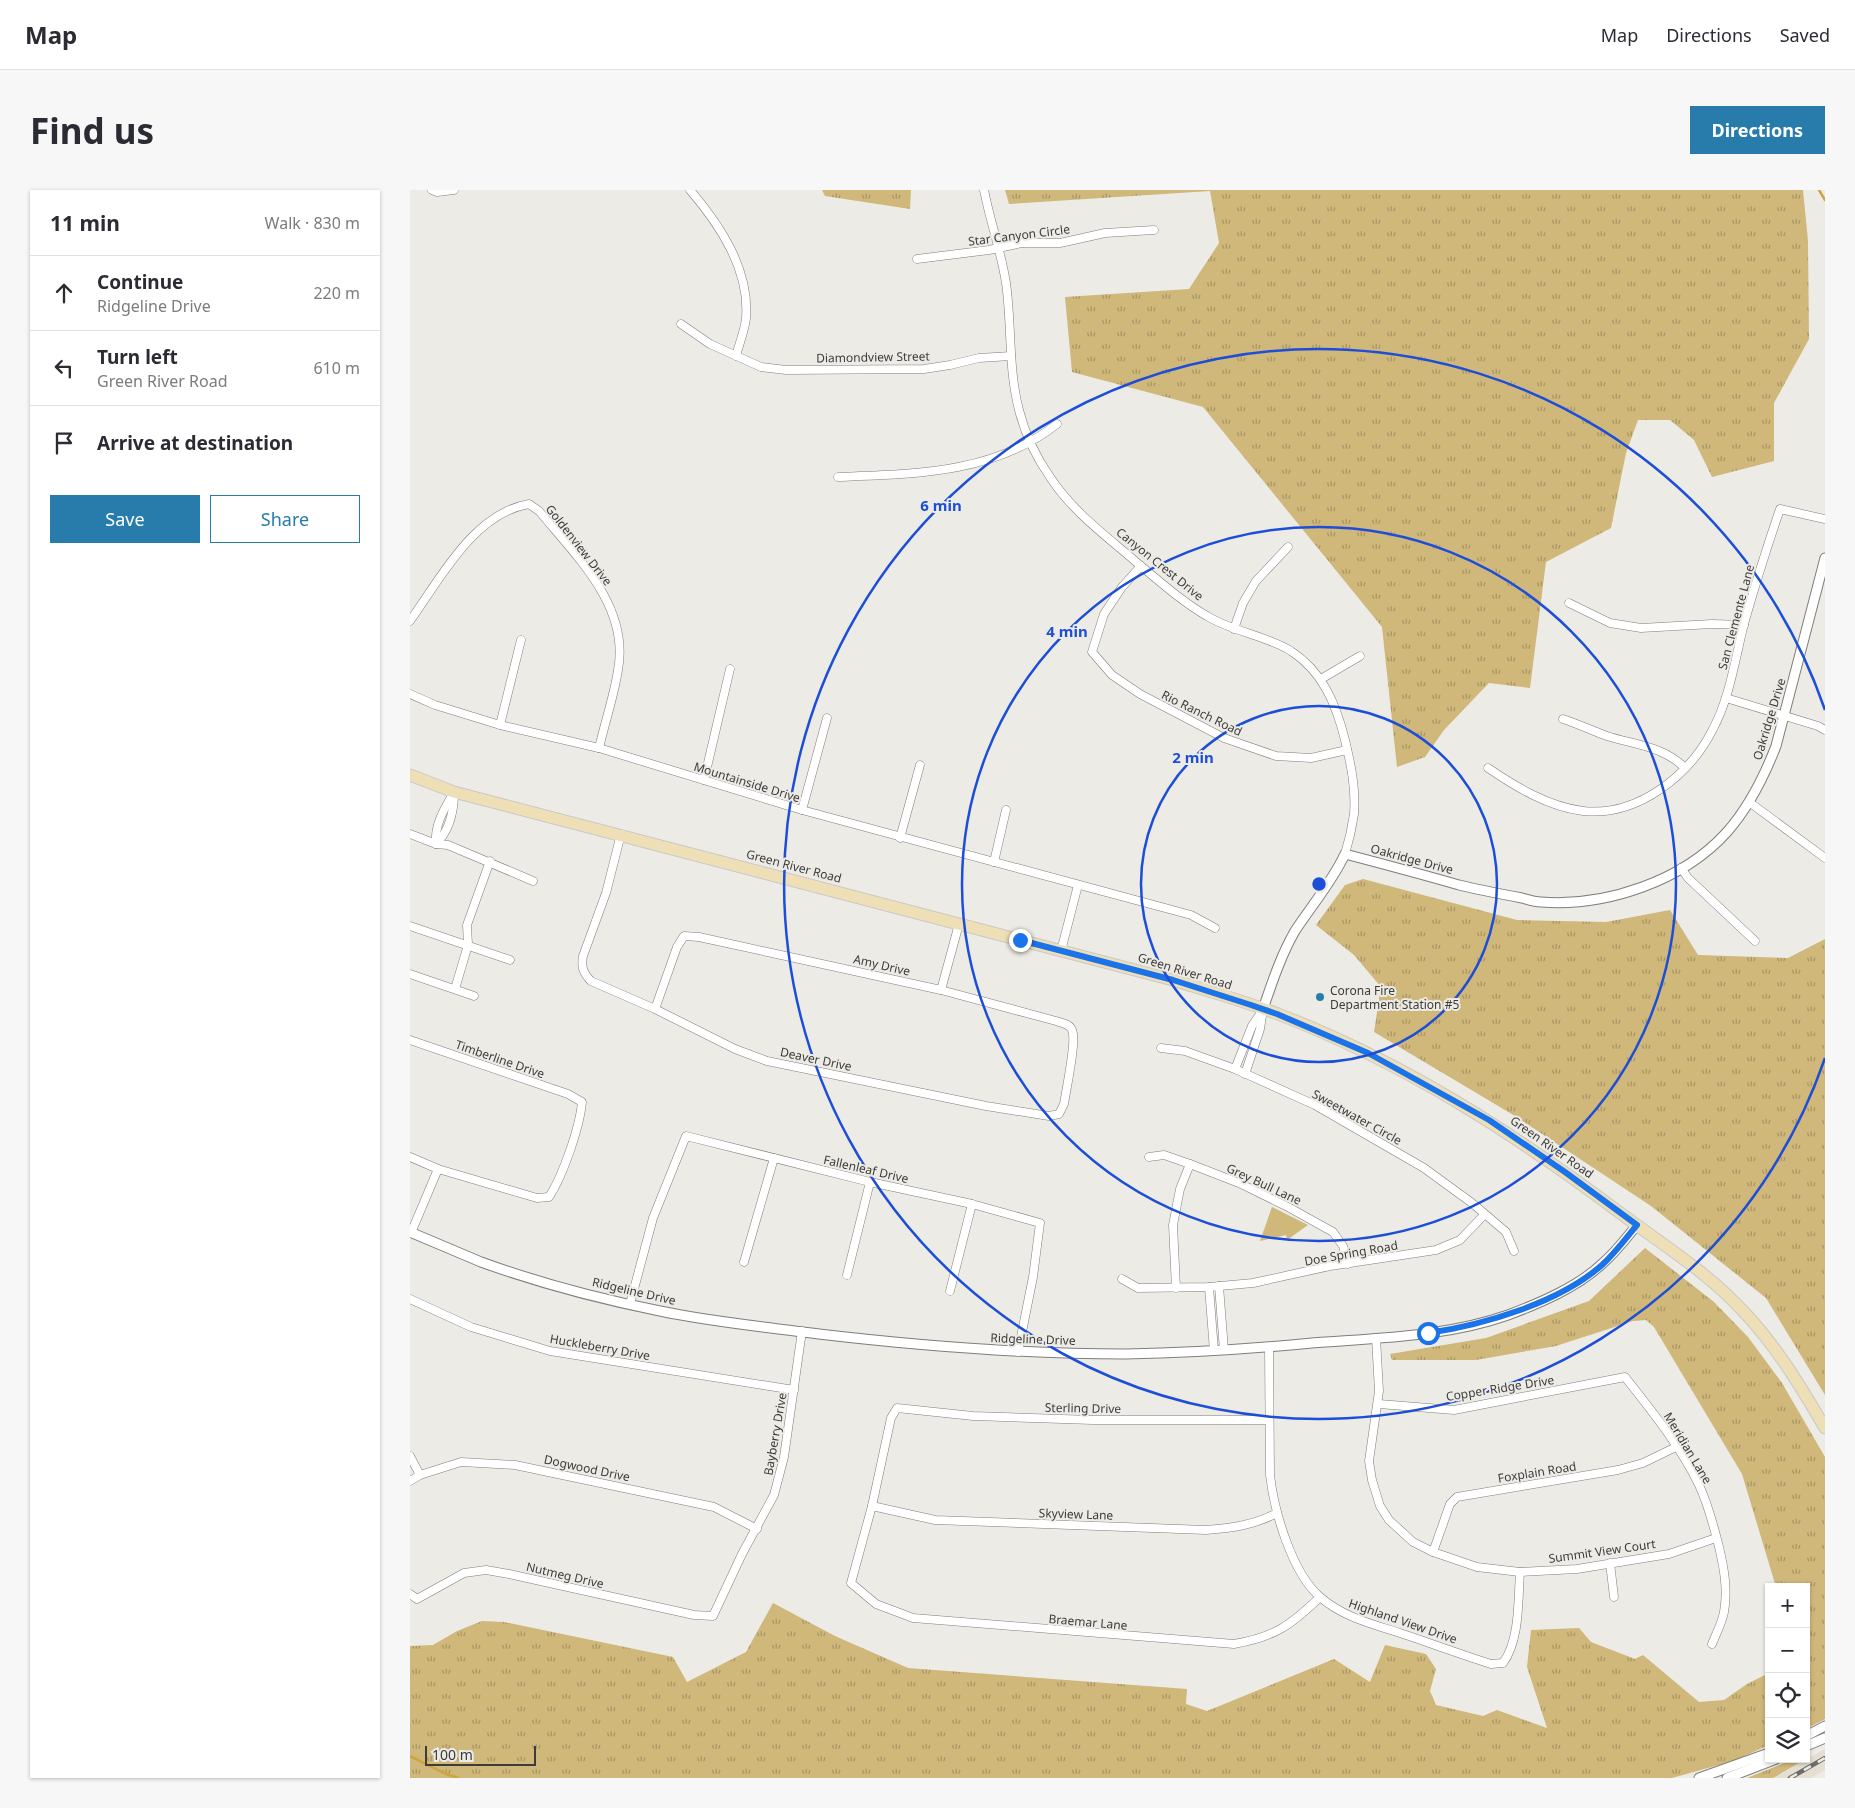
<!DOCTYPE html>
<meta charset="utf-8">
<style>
:root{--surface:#fff;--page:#f7f7f7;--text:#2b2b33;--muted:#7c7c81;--line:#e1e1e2;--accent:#277cac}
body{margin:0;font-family:"Noto Sans",sans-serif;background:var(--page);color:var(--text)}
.controls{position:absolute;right:15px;bottom:15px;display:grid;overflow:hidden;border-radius:0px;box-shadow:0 1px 4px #0004}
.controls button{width:45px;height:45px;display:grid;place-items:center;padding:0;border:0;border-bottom:1px solid var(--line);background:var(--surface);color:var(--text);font:25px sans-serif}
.scale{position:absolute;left:15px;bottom:12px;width:111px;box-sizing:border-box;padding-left:5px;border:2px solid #3d3c3a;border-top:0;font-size:14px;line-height:18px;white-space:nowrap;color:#3d3c3a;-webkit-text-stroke:4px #edebe6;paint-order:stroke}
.stop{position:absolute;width:15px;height:15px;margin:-11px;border:4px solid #1a73e8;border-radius:50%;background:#fff}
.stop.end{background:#1a73e8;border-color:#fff;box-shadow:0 1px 5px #0008}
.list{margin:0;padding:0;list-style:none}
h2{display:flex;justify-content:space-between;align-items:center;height:65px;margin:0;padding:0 20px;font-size:21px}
h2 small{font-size:16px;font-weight:400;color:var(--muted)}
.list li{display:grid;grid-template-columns:32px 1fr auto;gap:15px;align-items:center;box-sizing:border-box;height:75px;padding:0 20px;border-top:1px solid var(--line)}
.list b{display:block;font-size:19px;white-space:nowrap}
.list p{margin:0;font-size:16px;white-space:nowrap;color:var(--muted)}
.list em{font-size:16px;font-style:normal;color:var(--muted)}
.actions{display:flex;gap:10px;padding:15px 20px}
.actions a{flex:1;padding:11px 0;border:1px solid var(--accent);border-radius:0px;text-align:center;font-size:18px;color:var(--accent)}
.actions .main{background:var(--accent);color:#fff}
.icon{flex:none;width:28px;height:28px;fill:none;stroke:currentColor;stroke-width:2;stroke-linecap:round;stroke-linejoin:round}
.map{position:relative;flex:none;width:1415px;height:1588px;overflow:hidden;border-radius:0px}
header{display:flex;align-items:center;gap:30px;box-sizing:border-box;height:70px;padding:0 25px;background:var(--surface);border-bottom:1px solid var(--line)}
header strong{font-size:24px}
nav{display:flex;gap:28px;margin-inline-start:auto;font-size:18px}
.intro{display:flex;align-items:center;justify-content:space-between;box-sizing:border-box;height:120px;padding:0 30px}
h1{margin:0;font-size:35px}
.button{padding:12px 22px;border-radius:0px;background:var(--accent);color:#fff;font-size:18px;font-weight:700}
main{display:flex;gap:30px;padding:0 30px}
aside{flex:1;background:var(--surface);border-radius:0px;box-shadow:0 1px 4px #0004}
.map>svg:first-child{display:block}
</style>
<header>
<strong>Map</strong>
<nav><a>Map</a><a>Directions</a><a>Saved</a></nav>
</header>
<div class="intro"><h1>Find us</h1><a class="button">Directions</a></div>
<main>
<aside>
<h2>11 min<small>Walk · 830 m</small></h2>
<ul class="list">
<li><svg class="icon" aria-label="ahead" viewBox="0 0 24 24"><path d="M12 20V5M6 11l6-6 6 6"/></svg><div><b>Continue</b><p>Ridgeline Drive</p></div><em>220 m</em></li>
<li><svg class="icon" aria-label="left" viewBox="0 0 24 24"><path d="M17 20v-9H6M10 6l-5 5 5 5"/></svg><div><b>Turn left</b><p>Green River Road</p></div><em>610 m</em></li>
<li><svg class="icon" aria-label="arrive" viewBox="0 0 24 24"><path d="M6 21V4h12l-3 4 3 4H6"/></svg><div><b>Arrive at destination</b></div></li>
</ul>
<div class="actions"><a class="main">Save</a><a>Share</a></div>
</aside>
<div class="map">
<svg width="1415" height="1588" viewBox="0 0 1415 1588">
<defs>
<pattern id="grass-tufts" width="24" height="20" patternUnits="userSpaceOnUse" patternTransform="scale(1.25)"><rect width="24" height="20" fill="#d0b77a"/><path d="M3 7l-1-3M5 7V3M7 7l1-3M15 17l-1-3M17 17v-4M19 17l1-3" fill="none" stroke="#aa9665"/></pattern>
</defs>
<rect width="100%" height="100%" fill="#edebe6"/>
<!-- built -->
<path fill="#e4dfd2" d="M 1415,1559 L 1415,1580 L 1401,1588 L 1363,1588 Z"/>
<!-- grass -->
<g fill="url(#grass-tufts)">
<path d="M 412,0 L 501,0 L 500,19 L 415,6 Z"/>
<path d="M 595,0 L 1393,0 L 1398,51 L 1399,149 L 1364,213 L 1364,271 L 1302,287 L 1284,250 L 1260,230 L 1228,230 L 1216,263 L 1201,338 L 1136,372 L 1120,498 L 1079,493 L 1034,540 L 1015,567 L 987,577 L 972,437 L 793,217 L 662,182 L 655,107 L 779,99 L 809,53 L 800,1 L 599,14 Z"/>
<path d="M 953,689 L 1107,730 L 1196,732 L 1260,720 L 1288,765 L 1378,768 L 1415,749 L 1415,1205 L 1356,1108 L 1241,1016 L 1105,926 L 964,842 L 971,797 L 944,765 L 906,735 L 935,695 Z"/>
<path d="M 1235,1058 L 1304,1112 L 1338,1147 L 1372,1193 L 1415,1267 L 1415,1529 L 1396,1539 L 1396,1397 L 1366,1397 L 1332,1284 L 1244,1137 L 1236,1130 L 1223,1131 L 1146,1156 L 1066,1170 L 982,1170 L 980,1164 L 1076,1148 L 1179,1111 Z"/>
<path d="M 363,1413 L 425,1446 L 498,1478 L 777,1499 L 776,1514 L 797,1521 L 924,1469 L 960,1492 L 975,1455 L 1016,1464 L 1026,1479 L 1020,1501 L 1026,1515 L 1073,1526 L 1087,1520 L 1137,1538 L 1117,1477 L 1121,1440 L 1169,1438 L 1181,1452 L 1225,1469 L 1233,1465 L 1289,1512 L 1314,1510 L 1337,1494 L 1359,1483 L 1359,1555 L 1323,1571 L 1262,1588 L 0,1588 L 0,1456 L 23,1455 L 47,1441 L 72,1431 L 94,1432 L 263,1467 L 277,1492 L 336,1462 Z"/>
<path d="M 1384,1569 L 1396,1569 L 1363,1588 L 1337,1588 Z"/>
</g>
<!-- green -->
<path fill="#d0b77a" d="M 862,1017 L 898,1035 L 877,1050 L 876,1045 L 850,1051 Z"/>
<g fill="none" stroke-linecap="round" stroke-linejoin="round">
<!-- stream -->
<g stroke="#cda63b" stroke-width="2.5">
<path d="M 1409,0 L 1415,10"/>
<path d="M 0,1566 L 36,1584 L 48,1588"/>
</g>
<defs>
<g id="minor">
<path d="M 22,0 L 27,2 L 44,0"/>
<path d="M 280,0 C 310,35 340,80 336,128 C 335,140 329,154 326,166"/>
<path d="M 574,0 C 580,31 591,61 596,93 C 602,135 598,178 609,220 C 615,244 626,267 640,287 C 662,321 695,345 725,371 C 748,390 771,411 797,426 C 823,442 855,445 881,461 C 913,482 926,514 935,550 C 941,575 946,598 944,624 C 942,638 939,651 935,664"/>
<path d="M 507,69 L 579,60 L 612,53 L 650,53 L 695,43 L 744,40"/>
<path d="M 271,134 L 300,154 L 351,177 L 376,180 L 514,179 L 540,175 L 569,168 L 601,166"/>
<path d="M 428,287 C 505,284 583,284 647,234"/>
<path d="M 731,376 L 712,397 L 694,424 L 682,462 L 702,485 L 730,504 L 814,548 L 866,566 L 901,568 L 937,560"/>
<path d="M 1159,413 L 1200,433 L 1231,438 L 1302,434 L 1334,435"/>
<path d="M 0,431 C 30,389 64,323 119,314 L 129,321 C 166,366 220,416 208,480 C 204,506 195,532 189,558"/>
<path d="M 824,439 L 833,413 L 846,391 L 878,357"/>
<path d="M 911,489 L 950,466"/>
<path d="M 0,504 L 25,515 L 90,535 L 189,558 L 392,620 L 781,725 L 805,738"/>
<path d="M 1316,508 L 1408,536 L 1415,540"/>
<path d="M 1153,529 C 1168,534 1183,541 1197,546 C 1225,555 1253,556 1275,578"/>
<path d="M 90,535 L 111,450"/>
<path d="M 1078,578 C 1106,597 1139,617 1173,621 C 1228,627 1280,585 1303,539 C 1320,507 1325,469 1334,434 C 1345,395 1357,357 1370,319 L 1415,329"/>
<path d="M 294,590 L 320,479"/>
<path d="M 1339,612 L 1415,668"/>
<path d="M 392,620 L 417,528"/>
<path d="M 0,644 L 26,654 L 38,655 L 123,691"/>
<path d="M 211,644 L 196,703 L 173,766 C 171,777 173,783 181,791 L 245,819 L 325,859 L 357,871 L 576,916 L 639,926 L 649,924 L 654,914 C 656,900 667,850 662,840 C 660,834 652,833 646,831 L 531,800 L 289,747 L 274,746 L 267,757 L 245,819"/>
<path d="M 490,648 L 510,575"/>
<path d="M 26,654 C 40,640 44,621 44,602"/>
<path d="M 26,654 C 24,636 34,619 43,604"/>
<path d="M 584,672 L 596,620"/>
<path d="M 1271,678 L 1278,688 L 1345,751"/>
<path d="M 0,736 L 100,770"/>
<path d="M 651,761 L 668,695"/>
<path d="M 0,784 L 64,806"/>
<path d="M 45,799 L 58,755 L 57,735 L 80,671"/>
<path d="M 531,800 L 549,734"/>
<path d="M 0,850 L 158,904 L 172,912 C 170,936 153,986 139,1007 L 127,1008 L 28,979 L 0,967"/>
<path d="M 751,858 L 775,861 L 825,879 L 905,915 L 1014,978 L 1062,1013 L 1096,1042 L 1104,1061"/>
<path d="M 825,879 L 842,836 L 852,821"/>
<path d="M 835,884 L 850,839 L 853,819"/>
<path d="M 739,967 L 754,965 L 780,974 L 829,993 L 878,1017 L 923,1042 L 933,1056 L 938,1074"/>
<path d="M 1,1043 L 28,979"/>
<path d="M 334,1072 L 364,968"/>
<path d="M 437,1085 L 460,992"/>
<path d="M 712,1089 L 728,1098 L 799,1097 L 843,1093 L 920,1076 L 1026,1060 L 1050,1050 L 1074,1025"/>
<path d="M 809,1096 L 814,1160"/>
<path d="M 799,1097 L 804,1161"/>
<path d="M 766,1098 L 763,1035 L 770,999 L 780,974"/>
<path d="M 540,1101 L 562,1014"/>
<path d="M 0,1109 L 61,1137 L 140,1161 L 384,1200"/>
<path d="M 220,1114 L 243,1028 L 276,946 L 460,992 L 562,1014 L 630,1033 L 623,1087 L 608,1162"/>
<path d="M 966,1148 L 969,1201 L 959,1271 L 962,1290 L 970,1316 L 979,1330 L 1003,1352 L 1023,1362 L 1067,1377 L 1110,1382 L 1167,1379 L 1259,1364 L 1306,1348"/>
<path d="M 859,1157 L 860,1285 C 864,1321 882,1383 910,1407 C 933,1427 962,1434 990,1443 C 1020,1453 1050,1464 1081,1474 L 1093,1473 C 1110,1450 1108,1410 1110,1382"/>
<path d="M 969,1214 L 1044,1220 L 1215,1187 C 1242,1221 1270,1256 1289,1295 C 1298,1314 1304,1337 1309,1357 C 1314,1378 1318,1400 1314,1422 C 1312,1433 1306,1444 1302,1454"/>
<path d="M 859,1230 L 683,1230 L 563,1226 L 487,1218 L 481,1228 L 462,1316 L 441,1393 L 466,1414 L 503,1428 L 824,1454 C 865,1447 881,1435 910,1407"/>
<path d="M 0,1266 L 10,1285"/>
<path d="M 0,1291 L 10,1285 L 51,1272 L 105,1275 L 304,1317 L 347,1339"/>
<path d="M 462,1316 L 525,1330 L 796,1340 C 822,1338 844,1335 867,1323"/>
<path d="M 1023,1362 L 1040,1314 L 1047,1307 L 1208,1280 L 1233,1273 L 1266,1257"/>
<path d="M 1200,1373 L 1204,1407"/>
<path d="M 0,1404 L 7,1409 L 54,1383 L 76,1380 L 99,1384 L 284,1425 L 303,1426 L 332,1364 L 364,1305 L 374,1267 L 392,1141"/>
</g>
<g id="tertiary">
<path d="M 853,819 C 862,793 871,765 885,741 C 902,715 922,692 935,664 C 973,674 1011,684 1049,695 C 1070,700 1091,704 1112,708 C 1119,710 1125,712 1131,712 C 1196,717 1273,691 1317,642 C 1339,617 1354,587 1366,556 L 1415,368"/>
<path d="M 0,1042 C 24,1052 47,1062 71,1072 C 129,1093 190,1109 250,1121 C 302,1132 356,1137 409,1144 C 511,1156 613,1164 716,1164 C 778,1163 840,1159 902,1153 C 967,1148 1036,1147 1098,1125 C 1130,1113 1168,1097 1193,1073 C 1206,1062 1216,1048 1227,1035"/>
<path d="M 1396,1546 L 1415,1536"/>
<path d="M 1396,1556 L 1415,1548"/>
<path d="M 1289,1588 L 1359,1563"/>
<path d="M 1317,1588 L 1366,1569"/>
</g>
<path id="primary" d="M 0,585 L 44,602 L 763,790 C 798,801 834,811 868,824 C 996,873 1108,946 1217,1028 C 1258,1058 1300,1085 1334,1122 C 1367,1157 1391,1197 1415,1238"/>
</defs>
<!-- minor casing -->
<use href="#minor" stroke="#807e7a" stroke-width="9"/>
<!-- tertiary casing -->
<use href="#tertiary" stroke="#807e7a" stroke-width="11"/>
<!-- primary casing -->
<use href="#primary" stroke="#c9c8c8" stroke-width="13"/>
<!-- minor -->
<use href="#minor" stroke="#fff" stroke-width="8"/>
<!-- tertiary -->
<use href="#tertiary" stroke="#fff" stroke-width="9"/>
<!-- primary -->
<use href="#primary" stroke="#efdfb6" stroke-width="11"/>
<defs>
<path id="rail" d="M 1380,1588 L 1415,1568"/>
</defs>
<!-- rail casing -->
<use href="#rail" stroke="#6d6c69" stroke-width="4.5"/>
<!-- rail -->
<use href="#rail" stroke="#edebe6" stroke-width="2.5" stroke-dasharray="8" stroke-linecap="butt"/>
</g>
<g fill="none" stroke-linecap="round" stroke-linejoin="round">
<!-- route -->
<path stroke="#1a73e8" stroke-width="6" d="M 610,750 L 763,790 L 841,815 L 867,824 L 958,863 L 1079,930 L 1155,982 L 1227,1035 C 1216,1048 1205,1063 1192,1075 C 1149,1113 1073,1135 1018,1143"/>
</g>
<!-- distance rings -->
<g fill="none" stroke="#1d4ed8" stroke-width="2.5">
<circle cx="909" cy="694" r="178"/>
<circle cx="909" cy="694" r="357"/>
<path d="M1415 868A535 535 0 1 1 1415 520"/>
</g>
<!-- markers -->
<circle fill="#277cac" stroke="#edebe6" stroke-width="2" cx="910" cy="807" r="5"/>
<g text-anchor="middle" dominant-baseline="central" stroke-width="4" stroke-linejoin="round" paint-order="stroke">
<!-- street labels -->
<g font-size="12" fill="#3d3c3a" stroke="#edebe6">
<text transform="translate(609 45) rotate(-7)">Star Canyon Circle</text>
<text transform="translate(463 167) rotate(-1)">Diamondview Street</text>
<text transform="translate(169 355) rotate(52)">Goldenview Drive</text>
<text transform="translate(750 374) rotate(39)">Canyon Crest Drive</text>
<text transform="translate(1326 427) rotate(-75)">San Clemente Lane</text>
<text transform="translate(792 523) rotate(26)">Rio Ranch Road</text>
<text transform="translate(1359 529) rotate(-73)">Oakridge Drive</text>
<text transform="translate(337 592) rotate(17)">Mountainside Drive</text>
<text transform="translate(1002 669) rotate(15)">Oakridge Drive</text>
<text transform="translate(384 676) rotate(15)">Green River Road</text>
<text transform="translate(472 775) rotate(13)">Amy Drive</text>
<text transform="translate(775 781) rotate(17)">Green River Road</text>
<text transform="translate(90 869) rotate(19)">Timberline Drive</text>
<text transform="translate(406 869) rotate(12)">Deaver Drive</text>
<text transform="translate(947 927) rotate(29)">Sweetwater Circle</text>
<text transform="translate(1142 957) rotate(35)">Green River Road</text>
<text transform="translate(456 979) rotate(13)">Fallenleaf Drive</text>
<text transform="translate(854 994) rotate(25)">Grey Bull Lane</text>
<text transform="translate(941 1063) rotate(-10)">Doe Spring Road</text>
<text transform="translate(224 1101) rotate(13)">Ridgeline Drive</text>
<text transform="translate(623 1149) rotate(2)">Ridgeline Drive</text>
<text transform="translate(190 1157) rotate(10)">Huckleberry Drive</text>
<text transform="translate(1090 1198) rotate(-9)">Copper Ridge Drive</text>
<text transform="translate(673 1218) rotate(1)">Sterling Drive</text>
<text transform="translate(365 1244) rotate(-80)">Bayberry Drive</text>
<text transform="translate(1278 1258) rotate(59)">Meridian Lane</text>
<text transform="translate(177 1278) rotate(12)">Dogwood Drive</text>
<text transform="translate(1127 1282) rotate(-9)">Foxplain Road</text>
<text transform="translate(666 1324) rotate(2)">Skyview Lane</text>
<text transform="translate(1192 1361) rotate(-8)">Summit View Court</text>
<text transform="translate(155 1385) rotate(13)">Nutmeg Drive</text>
<text transform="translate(993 1431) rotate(19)">Highland View Drive</text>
<text transform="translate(678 1432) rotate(5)">Braemar Lane</text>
</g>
<!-- poi labels -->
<g font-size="12" fill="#3d3c3a" stroke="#edebe6" text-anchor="start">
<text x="920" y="800">Corona Fire<tspan x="920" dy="14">Department Station #5</tspan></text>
</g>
</g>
<circle cx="909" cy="694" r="8" fill="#1d4ed8" stroke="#edebe6" stroke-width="2.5"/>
<g font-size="15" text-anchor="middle" font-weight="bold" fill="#1d4ed8" stroke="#edebe6" stroke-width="4" stroke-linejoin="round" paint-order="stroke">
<text x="531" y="321">6 min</text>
<text x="657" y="447">4 min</text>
<text x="783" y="573">2 min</text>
</g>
</svg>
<div class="controls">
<button>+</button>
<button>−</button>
<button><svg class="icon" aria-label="locate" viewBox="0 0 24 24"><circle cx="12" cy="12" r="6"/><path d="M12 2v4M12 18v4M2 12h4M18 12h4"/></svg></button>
<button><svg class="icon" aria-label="layers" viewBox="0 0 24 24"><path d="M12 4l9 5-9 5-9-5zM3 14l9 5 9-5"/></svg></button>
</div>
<div class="scale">100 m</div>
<div class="stop" style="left:1018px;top:1143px"></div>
<div class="stop end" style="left:610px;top:750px"></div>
</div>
</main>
